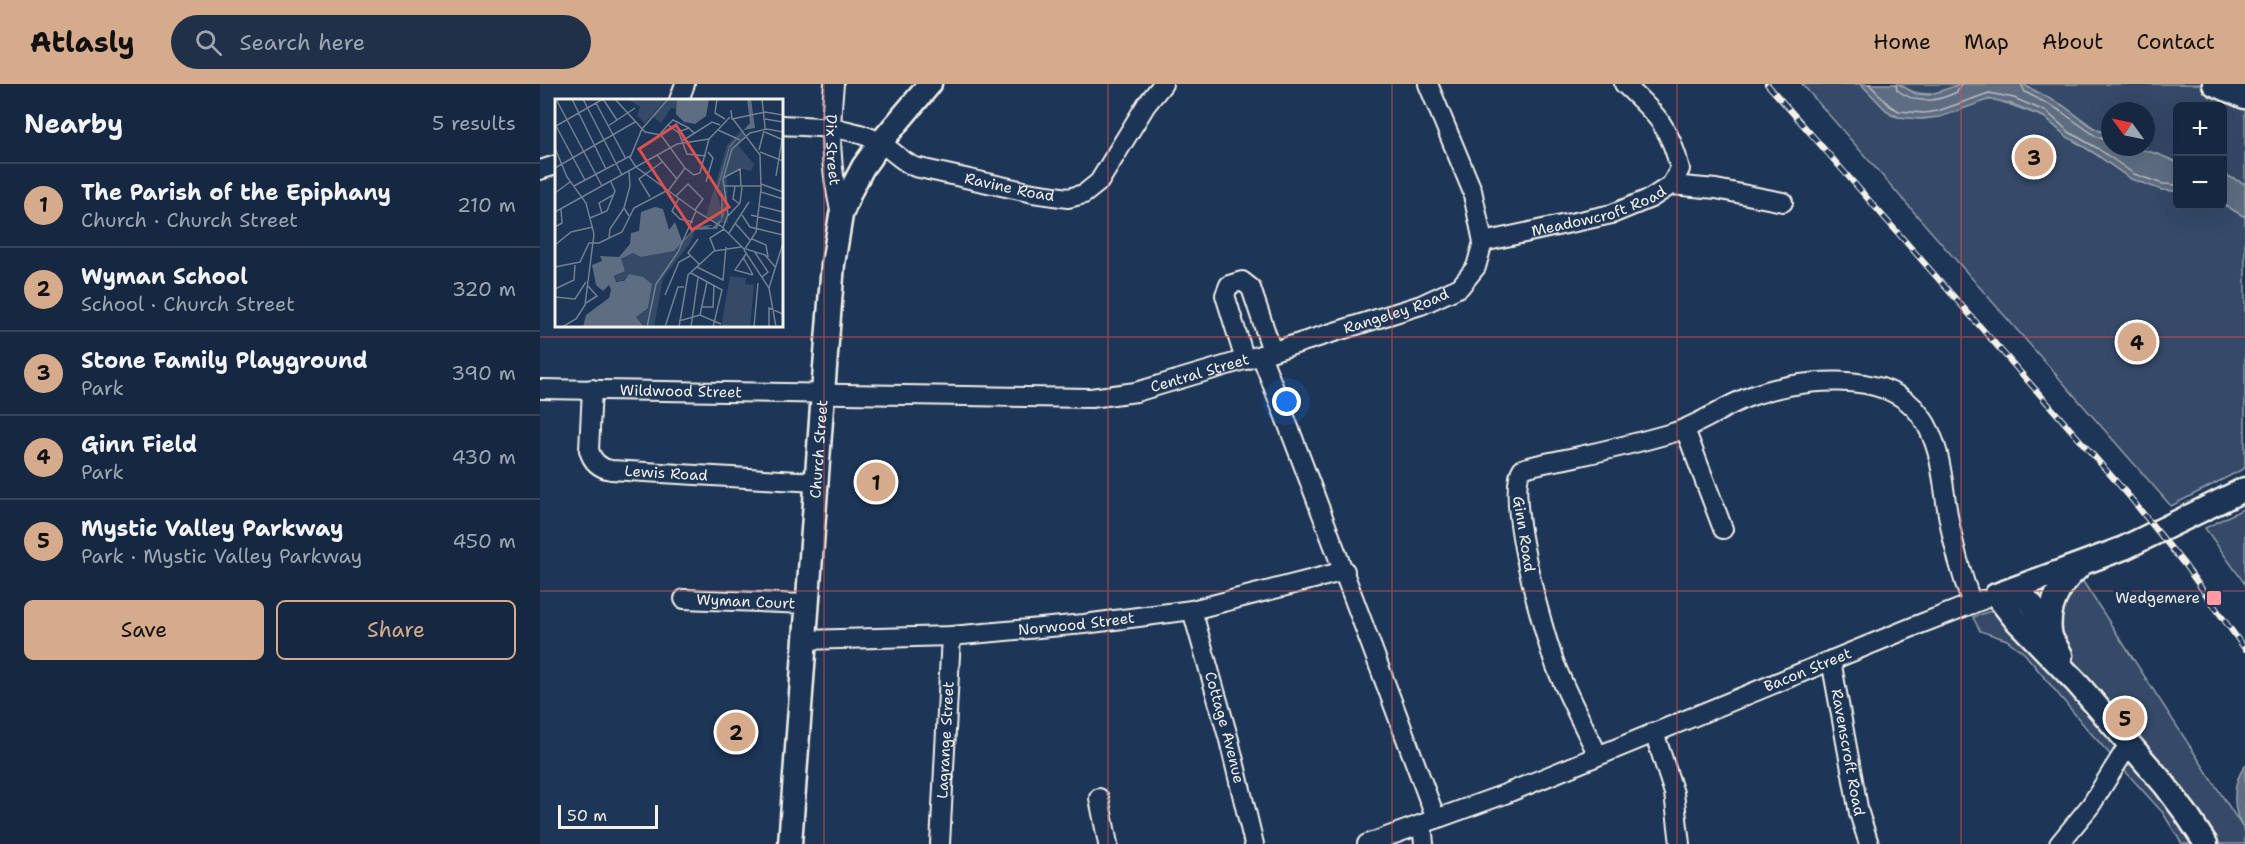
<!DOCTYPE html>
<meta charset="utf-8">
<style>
:root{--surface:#162841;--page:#1f3048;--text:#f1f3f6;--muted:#9ea6b1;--line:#35445a;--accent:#d6ab8b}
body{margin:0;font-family:"Shantell Sans",sans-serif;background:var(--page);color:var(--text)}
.controls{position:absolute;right:18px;top:18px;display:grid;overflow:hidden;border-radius:9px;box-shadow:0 6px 24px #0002}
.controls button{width:54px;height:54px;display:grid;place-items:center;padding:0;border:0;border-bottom:2px solid var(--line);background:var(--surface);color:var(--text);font:30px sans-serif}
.compass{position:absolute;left:1561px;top:18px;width:54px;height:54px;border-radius:50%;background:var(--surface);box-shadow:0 6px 24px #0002;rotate:303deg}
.scale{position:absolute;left:18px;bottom:15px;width:100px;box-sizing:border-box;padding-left:6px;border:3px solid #f4f1e8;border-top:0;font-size:16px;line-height:21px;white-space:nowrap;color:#f4f1e8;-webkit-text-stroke:4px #1d3557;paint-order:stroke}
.you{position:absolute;left:747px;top:318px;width:21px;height:21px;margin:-15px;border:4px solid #fff;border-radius:50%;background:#1a73e8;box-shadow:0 0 0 9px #1a73e833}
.badge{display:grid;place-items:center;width:39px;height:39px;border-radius:50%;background:var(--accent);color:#111;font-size:20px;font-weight:700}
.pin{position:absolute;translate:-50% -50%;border:3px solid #fff;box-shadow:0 2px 6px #0006}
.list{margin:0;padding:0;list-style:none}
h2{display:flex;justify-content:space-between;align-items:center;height:78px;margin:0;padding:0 24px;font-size:26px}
h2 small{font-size:20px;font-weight:400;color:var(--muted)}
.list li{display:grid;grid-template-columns:39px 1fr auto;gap:18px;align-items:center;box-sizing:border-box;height:84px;padding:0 24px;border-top:2px solid var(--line)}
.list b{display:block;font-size:22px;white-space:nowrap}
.list p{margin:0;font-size:20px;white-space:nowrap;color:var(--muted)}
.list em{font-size:20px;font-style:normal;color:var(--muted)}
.actions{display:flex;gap:12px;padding:18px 24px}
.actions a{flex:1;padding:14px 0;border:2px solid var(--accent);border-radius:9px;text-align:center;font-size:21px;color:var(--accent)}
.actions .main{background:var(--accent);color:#111}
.icon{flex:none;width:33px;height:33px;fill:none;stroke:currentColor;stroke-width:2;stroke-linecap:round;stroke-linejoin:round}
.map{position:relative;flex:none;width:1705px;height:760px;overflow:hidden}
header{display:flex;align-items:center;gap:36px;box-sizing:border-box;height:84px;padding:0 30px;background:var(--accent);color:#111}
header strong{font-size:28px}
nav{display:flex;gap:33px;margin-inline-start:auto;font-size:21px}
.search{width:420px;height:54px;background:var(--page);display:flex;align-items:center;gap:15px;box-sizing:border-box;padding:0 21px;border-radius:33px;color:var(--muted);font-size:22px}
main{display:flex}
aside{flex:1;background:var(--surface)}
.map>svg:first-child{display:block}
</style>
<header>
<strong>Atlasly</strong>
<div class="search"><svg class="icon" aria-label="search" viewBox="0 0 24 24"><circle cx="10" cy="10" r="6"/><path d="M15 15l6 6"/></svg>Search here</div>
<nav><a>Home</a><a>Map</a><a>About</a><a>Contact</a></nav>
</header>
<main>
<aside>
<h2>Nearby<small>5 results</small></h2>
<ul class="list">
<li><span class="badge">1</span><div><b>The Parish of the Epiphany</b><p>Church · Church Street</p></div><em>210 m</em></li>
<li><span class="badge">2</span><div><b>Wyman School</b><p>School · Church Street</p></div><em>320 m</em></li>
<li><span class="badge">3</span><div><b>Stone Family Playground</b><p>Park</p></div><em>390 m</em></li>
<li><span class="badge">4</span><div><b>Ginn Field</b><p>Park</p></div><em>430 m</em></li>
<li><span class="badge">5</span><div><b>Mystic Valley Parkway</b><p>Park · Mystic Valley Parkway</p></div><em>450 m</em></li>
</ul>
<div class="actions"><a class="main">Save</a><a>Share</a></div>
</aside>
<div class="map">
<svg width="1705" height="760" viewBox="0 0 1705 760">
<rect width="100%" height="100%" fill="#1d3557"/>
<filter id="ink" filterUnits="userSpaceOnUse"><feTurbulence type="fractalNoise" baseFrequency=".0167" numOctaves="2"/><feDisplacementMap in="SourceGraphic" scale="12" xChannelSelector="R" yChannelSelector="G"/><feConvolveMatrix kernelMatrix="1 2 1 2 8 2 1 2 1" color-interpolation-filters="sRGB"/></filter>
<g filter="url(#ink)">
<!-- green -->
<g fill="#354a67" stroke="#949ea8" stroke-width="1.5">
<path d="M 1262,0 L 1321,0 L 1351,31 L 1358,33 L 1385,35 L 1408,30 L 1445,16 L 1457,16 L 1504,33 L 1526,52 L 1554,69 L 1585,91 L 1622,106 L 1637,107 L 1638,122 L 1683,120 L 1705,133 L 1705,384 L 1631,422 Z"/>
<path d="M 1359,0 L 1421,0 C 1398,10 1381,16 1359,0 Z"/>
<path d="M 1482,0 L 1705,0 L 1705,100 L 1683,90 L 1682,22 L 1638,22 L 1637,78 L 1615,69 L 1599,67 L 1590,63 L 1606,63 L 1606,27 L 1570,27 L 1570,52 L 1554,44 L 1522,21 Z"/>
<path d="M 1705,424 L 1705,500 L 1665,444 Z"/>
<path d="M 1542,496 L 1705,747 L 1705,760 L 1642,760 L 1623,729 L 1548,646 L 1484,569 L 1467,556 L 1440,547 L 1433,533 Z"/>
</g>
<!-- water -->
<g fill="#5e6d82" stroke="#9aa2ab" stroke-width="1.5">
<path d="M 1321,0 L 1359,0 L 1376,10 L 1389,11 L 1421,0 L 1482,0 L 1522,21 L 1554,44 L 1570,52 L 1570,63 C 1585,63 1600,64 1614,69 C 1622,71 1629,76 1637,78 L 1637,107 L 1622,106 L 1591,95 L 1554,69 L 1526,52 L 1504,33 L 1472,20 L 1450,15 L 1400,33 L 1379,35 L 1358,33 L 1346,26 Z"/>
<path d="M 1683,90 L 1705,100 L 1705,133 L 1683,120 Z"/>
<path d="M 1705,682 L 1705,747 C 1692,730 1691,699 1705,682 Z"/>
</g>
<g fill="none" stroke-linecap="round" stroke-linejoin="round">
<!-- shore -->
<g stroke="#b8bcbf" stroke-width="1.5">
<path d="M 1329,0 L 1350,22 L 1359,27 L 1384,29 L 1398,27 L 1449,9 L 1474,14 L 1507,28 L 1529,48 L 1557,64 L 1594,90 L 1623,100 L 1638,101"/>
<path d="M 1356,0 L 1357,6 C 1377,21 1396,18 1417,8 L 1421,0"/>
<path d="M 1481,0 L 1485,8 L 1519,26 L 1557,53 L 1570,57"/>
</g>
<defs>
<g id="minor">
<path id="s1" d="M 294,0 C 289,50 290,82 301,131"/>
<path d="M 1084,0 C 1115,29 1130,42 1140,85 L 1131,101"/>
<path d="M 139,16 L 145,0"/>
<path id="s2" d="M 242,41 C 273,43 309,42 337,57 C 351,64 360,77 375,83 L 493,109 L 528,114 L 544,110 L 559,98 L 606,21 L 623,0"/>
<path d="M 0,86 L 16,81"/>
<path id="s3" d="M 943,158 L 1072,130 L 1111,114 L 1131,101 L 1176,105 L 1243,118"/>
<path id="s4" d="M 721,271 L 881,221 L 920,203 L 936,183 L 943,158 L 932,106 L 888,0"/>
<path d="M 705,276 L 685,211 L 689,201 L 702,197 L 711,204 L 732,267"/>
<path id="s5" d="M 0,305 L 551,314 L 596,308 L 721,271 C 781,425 838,580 896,735"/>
<path id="s6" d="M 52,305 L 49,366 C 52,377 59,384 71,386 L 276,398"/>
<path d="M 1145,345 L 1183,445"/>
<path id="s7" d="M 144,515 L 267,520"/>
<path id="s8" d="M 652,526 L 689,656 L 714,760"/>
<path id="s9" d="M 263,556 L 411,552 L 544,540 L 652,526 L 805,487"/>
<path id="s10" d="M 1291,576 L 1319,729 L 1329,760"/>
<path d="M 1114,648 L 1134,709 L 1140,760"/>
<path d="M 1058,671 C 1044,643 1029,614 1017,585 C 1004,553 964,411 982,385 C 999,379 1018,377 1035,373 C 1068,366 1100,358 1132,349 C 1159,341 1181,324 1206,314 C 1254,295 1347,283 1381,332 C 1403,363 1402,401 1409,436 C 1414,465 1422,492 1432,520"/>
<path d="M 559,714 L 568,760"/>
<path d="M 882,740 L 884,760"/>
<path id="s11" d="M 400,760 L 411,552"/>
<path id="s12" d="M 827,760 L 965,710 L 1375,542 L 1442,516"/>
<path d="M 1519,760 L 1551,721 L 1589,660"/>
</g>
<g id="major">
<path d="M 1674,0 L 1705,13"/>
<path d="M 1476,504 L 1493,522 L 1521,571"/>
<path d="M 1511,553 C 1505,527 1518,501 1538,484"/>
<path id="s13" d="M 250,760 L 283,309 L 293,180 L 301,131 L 311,106 L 323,83 L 341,58 L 390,0"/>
<path d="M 1666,760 L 1645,728 L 1624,700 L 1536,598 L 1474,534 L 1456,511 L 1584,464 L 1705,405"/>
</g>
</defs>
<!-- minor casing -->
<use href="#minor" stroke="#f4f1e8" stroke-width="22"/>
<!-- major casing -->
<use href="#major" stroke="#f4f1e8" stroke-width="27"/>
<!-- minor -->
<use href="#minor" stroke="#1d3557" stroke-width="18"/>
<!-- major -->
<use href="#major" stroke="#1d3557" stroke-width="22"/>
<defs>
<path id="rail" d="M 1227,0 L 1589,412 L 1644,480 L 1705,565"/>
</defs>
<!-- rail casing -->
<use href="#rail" stroke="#f4f1e8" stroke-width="6"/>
<!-- rail -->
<use href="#rail" stroke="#1d3557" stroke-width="4" stroke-dasharray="11" stroke-linecap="butt"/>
</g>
</g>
<!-- grid -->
<path fill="none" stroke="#dc504e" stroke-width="1.5" stroke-opacity="0.55" d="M 284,0 L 284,760M 568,0 L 568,760M 852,0 L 852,760M 1137,0 L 1137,760M 1421,0 L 1421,760M 0,253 L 1705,253M 0,507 L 1705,507"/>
<!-- markers -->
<rect fill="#ff9aa2" stroke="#1d3557" stroke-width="2" x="1666" y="506" width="16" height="16" rx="3"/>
<g text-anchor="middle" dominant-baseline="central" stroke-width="6" stroke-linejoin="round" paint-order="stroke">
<!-- street labels -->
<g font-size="15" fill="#f4f1e8" stroke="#1d3557">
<text stroke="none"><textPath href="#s1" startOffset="66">Dix Street</textPath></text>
<text stroke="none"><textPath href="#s2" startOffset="240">Ravine Road</textPath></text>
<text stroke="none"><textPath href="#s3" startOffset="120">Meadowcroft Road</textPath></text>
<text stroke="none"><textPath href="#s4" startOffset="142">Rangeley Road</textPath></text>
<text stroke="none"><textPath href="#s5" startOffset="663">Central Street</textPath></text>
<text stroke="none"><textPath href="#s5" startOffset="141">Wildwood Street</textPath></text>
<text stroke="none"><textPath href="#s13" startOffset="396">Church Street</textPath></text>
<text stroke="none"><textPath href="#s6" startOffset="148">Lewis Road</textPath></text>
<text transform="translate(984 450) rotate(81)">Ginn Road</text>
<text stroke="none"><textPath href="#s7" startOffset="62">Wyman Court</textPath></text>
<text stroke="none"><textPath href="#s9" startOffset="274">Norwood Street</textPath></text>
<text stroke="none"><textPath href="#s12" startOffset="474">Bacon Street</textPath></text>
<text stroke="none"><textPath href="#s8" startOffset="122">Cottage Avenue</textPath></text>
<text stroke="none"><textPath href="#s11" startOffset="104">Lagrange Street</textPath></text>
<text stroke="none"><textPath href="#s10" startOffset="94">Ravenscroft Road</textPath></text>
</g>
<!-- poi labels -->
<g font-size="15" fill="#f4f1e8" stroke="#1d3557" text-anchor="end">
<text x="1660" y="514">Wedgemere</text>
</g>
</g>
<!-- overview -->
<g transform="translate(15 15)">
<rect width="228" height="228" fill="#1d3557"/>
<path d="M 73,0 L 111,0 L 90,24 L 82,17 L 85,8 ZM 114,0 L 122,0 L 122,10 L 116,9 L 106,24 L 97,17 ZM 186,31 L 186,32 L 174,47 L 161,91 L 168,116 L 163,124 L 151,117 L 172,46 ZM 187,33 L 191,37 L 183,46 L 199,65 L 196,72 L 187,70 L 172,77 L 173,124 L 164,124 L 169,114 L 164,87 L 175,49 ZM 140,131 L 136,143 L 108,179 L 99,228 L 89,228 L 81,218 L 93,209 L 96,184 L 74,175 L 67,183 L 60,182 L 60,177 L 70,172 L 65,161 L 78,154 L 86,158 L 119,152 ZM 175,177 L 191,179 L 190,185 L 199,186 L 195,228 L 166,228 Z" fill="#354a67"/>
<path d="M 122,0 L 154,0 L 151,17 L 140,25 L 129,23 L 121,15 ZM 192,0 L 196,0 L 200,29 L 189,31 L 175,49 L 163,91 L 167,97 L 169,116 L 162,130 L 140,131 L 119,152 L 86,158 L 78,154 L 66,160 L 70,172 L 59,177 L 61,183 L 69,182 L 74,175 L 88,178 L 97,185 L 93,209 L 81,218 L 89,228 L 28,228 L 31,216 L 54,199 L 56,191 L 54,186 L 48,192 L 41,186 L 37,166 L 47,162 L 45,157 L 64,158 L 75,145 L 76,134 L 84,132 L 86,113 L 100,108 L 108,110 L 114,131 L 120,123 L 127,142 L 140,129 L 154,126 L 158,126 L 152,128 L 157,129 L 166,120 L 166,99 L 161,91 L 174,47 L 195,24 Z" fill="#5e6d82"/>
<path fill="none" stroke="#738091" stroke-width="1.5" d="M 1,0 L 47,87M 17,0 L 51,70M 28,0 L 67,76M 48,0 L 62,21M 60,0 L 90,33 L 106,36 L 130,69 L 113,92M 113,0 L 87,30 L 75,59 L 81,68 L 141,112M 162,0 L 160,14 L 170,20M 41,4 L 71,60M 176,11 L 177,20 L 210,13 L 228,16M 178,20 L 205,56 L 206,90 L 201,133 L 189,151M 210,20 L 228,23M 0,25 L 30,81M 113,26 L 118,21 L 134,29M 1,27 L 48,0M 53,27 L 80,9M 163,31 L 185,41M 123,33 L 134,29 L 140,35M 210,33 L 228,41M 105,35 L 113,26 L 124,34 L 132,55 L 151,57M 127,42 L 157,23 L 165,26M 0,49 L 12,78 L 31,104 L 39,135 L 30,206 L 21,220 L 7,228M 204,51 L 210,28 L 207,0M 205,53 L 228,62M 102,56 L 122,80M 0,69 L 80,23M 130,69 L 139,76 L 145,74 L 154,40M 221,77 L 227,41M 168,79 L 185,70 L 186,87M 151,83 L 158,59 L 153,53M 206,85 L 228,93M 19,87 L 75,57M 169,87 L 206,87M 180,87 L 178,100 L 185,105M 206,93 L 228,100M 0,94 L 15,83M 121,97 L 133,85 L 148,100 L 140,111M 95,98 L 84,80 L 107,63M 124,99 L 117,112 L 125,120 L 138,123M 204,107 L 228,113M 0,113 L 122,45 L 154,40 L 175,18M 47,114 L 44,104 L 58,96M 187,116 L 195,128 L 228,136M 196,116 L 228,124M 74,117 L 69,109 L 75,87 L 74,72M 173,117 L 185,104 L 187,88M 35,119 L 52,112 L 60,92 L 56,83M 181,125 L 195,141M 0,128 L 7,124 L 6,110M 168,129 L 173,115 L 168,80 L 177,50 L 195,34 L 212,30 L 228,33M 174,134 L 194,103M 54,139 L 55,130 L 69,109M 143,140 L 133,154 L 145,166M 197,140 L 211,146 L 213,158M 0,146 L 16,133 L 38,128M 191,150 L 210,156 L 221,169M 189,151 L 214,189 L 221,228M 160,152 L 155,139 L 169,130M 199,152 L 213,173 L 207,178M 191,155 L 180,171 L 198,176M 188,158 L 198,176M 0,168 L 25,163 L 34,144 L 44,144 L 67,133 L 79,109 L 113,91M 142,168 L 168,181 L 171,148M 136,174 L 167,191 L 158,228M 214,189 L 228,144M 0,190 L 19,181 L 20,166M 110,196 L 124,163 L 135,157M 0,198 L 20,200 L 31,183M 31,204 L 42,197 L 33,187M 146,208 L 158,208 L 159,187M 145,216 L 152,183M 124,222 L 145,216 L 166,225M 92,228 L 101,185 L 123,153 L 141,112 L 166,127 L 189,150M 110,228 L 123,188 L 129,188M 124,228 L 133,176 L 159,152 L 186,148M 136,228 L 143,179M 199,228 L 203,184M 214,228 L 214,209 L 228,215"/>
<path fill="#dc504e" fill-opacity="0.15" stroke="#dc504e" stroke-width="3" d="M 121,26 L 174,108 L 137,131 L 84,50 Z"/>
<rect width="228" height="228" fill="none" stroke="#f4f1e8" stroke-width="3"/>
</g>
</svg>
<div class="controls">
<button>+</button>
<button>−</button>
</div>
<svg class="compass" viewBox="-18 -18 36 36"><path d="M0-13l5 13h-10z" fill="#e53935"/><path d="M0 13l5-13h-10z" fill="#9ea6b1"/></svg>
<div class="scale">50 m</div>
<div class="you"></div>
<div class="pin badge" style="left:336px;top:398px">1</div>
<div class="pin badge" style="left:196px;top:648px">2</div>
<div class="pin badge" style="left:1494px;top:73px">3</div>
<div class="pin badge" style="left:1597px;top:258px">4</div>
<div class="pin badge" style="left:1585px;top:634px">5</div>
</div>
</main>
